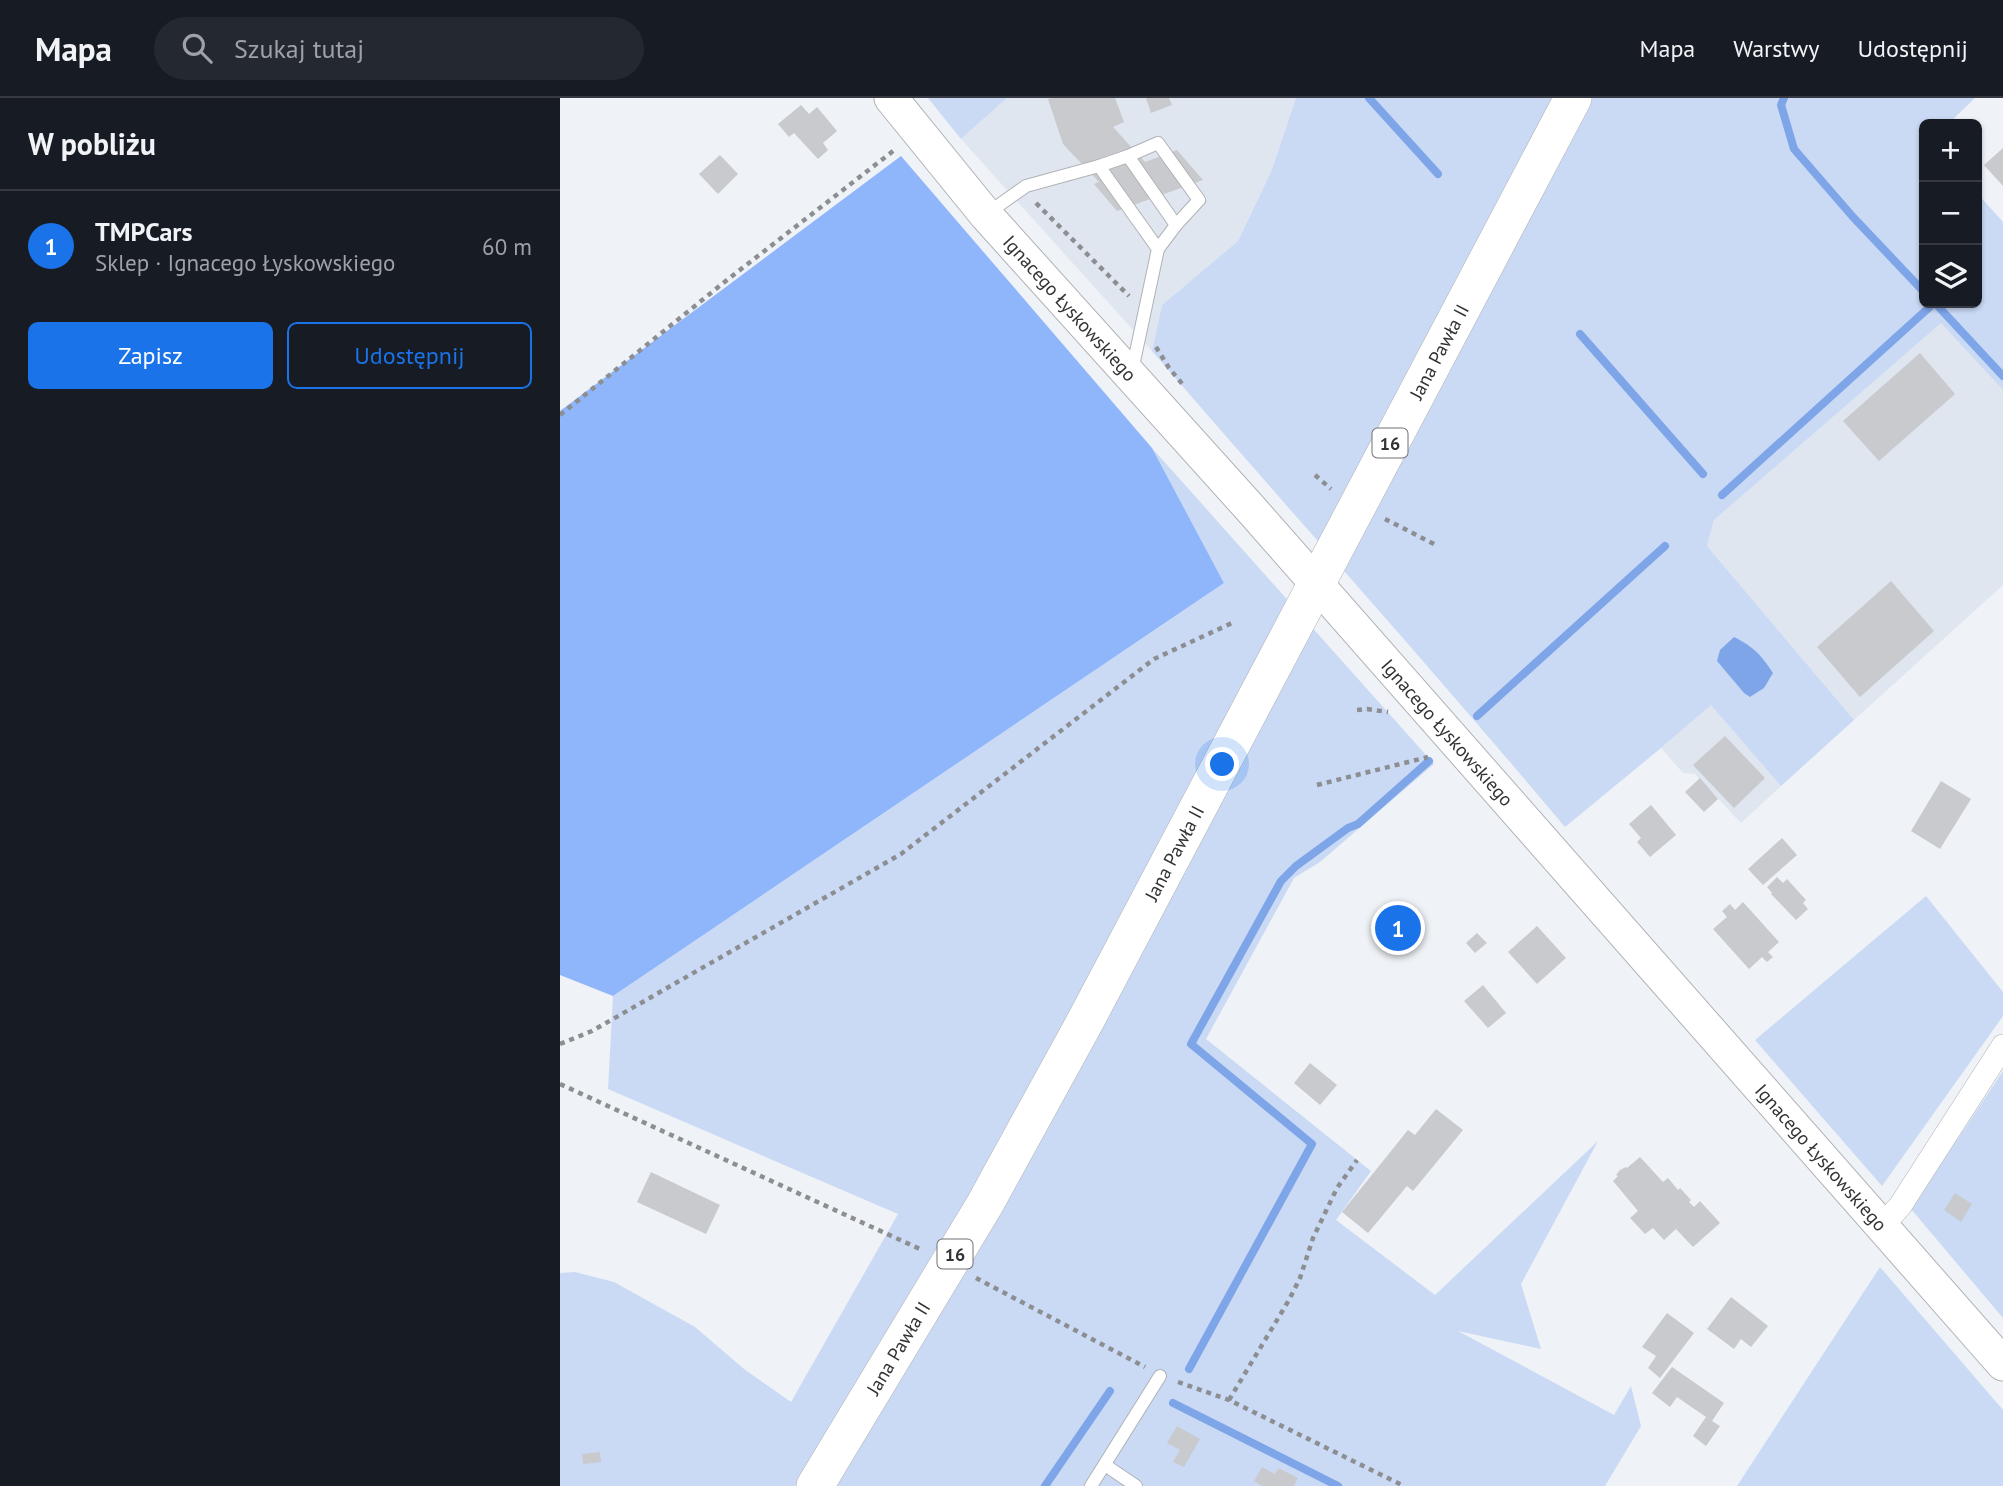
<!DOCTYPE html>
<html lang="pl">
<meta charset="utf-8">
<style>
:root{--surface:#171b24;--page:#242831;--text:#f1f3f6;--muted:#9ea1a6;--line:#363941;--accent:#1a73e8}
body{margin:0;font-family:"PT Sans",sans-serif;background:var(--page);color:var(--text)}
.controls{position:absolute;right:21px;top:21px;display:grid;overflow:hidden;border-radius:10px;box-shadow:0 2px 5px #0004}
.controls button{width:63px;height:63px;display:grid;place-items:center;padding:0;border:0;border-bottom:2px solid var(--line);background:var(--surface);color:var(--text);font:35px sans-serif}
.you{position:absolute;left:663px;top:667px;width:24px;height:24px;margin:-18px;border:5px solid #fff;border-radius:50%;background:#1a73e8;box-shadow:0 0 0 10px #1a73e833}
.badge{display:grid;place-items:center;width:46px;height:46px;border-radius:50%;background:var(--accent);color:#fff;font-size:23px;font-weight:700}
.pin{position:absolute;translate:-50% -50%;border:4px solid #fff;box-shadow:0 2px 7px #0006}
.list{margin:0;padding:0;list-style:none}
h2{display:flex;justify-content:space-between;align-items:center;height:91px;margin:0;padding:0 28px;font-size:30px}
h2 small{font-size:23px;font-weight:400;color:var(--muted)}
.list li{display:grid;grid-template-columns:46px 1fr auto;gap:21px;align-items:center;box-sizing:border-box;height:112px;padding:0 28px;border-top:2px solid var(--line)}
.list b{display:block;font-size:26px;white-space:nowrap}
.list p{margin:0;font-size:23px;white-space:nowrap;color:var(--muted)}
.list em{font-size:23px;font-style:normal;color:var(--muted)}
.actions{display:flex;gap:14px;padding:21px 28px}
.actions a{flex:1;padding:16px 0;border:2px solid var(--accent);border-radius:10px;text-align:center;font-size:24px;color:var(--accent)}
.actions .main{background:var(--accent);color:#fff}
.icon{flex:none;width:38px;height:38px;fill:none;stroke:currentColor;stroke-width:2;stroke-linecap:round;stroke-linejoin:round}
.map{position:relative;flex:none;width:1443px;height:1388px;overflow:hidden}
header{display:flex;align-items:center;gap:42px;box-sizing:border-box;height:98px;padding:0 35px;background:var(--surface);border-bottom:2px solid var(--line)}
header strong{font-size:33px}
nav{display:flex;gap:38px;margin-inline-start:auto;font-size:24px}
.search{width:490px;height:63px;background:var(--page);display:flex;align-items:center;gap:18px;box-sizing:border-box;padding:0 24px;border-radius:38px;color:var(--muted);font-size:26px}
main{display:flex}
aside{flex:1;background:var(--surface)}
.map>svg:first-child{display:block}
</style>
<header>
<strong>Mapa</strong>
<div class="search"><svg class="icon" aria-label="search" viewBox="0 0 24 24"><circle cx="10" cy="10" r="6"/><path d="M15 15l6 6"/></svg>Szukaj tutaj</div>
<nav><a>Mapa</a><a>Warstwy</a><a>Udostępnij</a></nav>
</header>
<main>
<aside>
<h2>W pobliżu<small></small></h2>
<ul class="list">
<li><span class="badge">1</span><div><b>TMPCars</b><p>Sklep · Ignacego Łyskowskiego</p></div><em>60 m</em></li>
</ul>
<div class="actions"><a class="main">Zapisz</a><a>Udostępnij</a></div>
</aside>
<div class="map">
<svg width="1443" height="1388" viewBox="0 0 1443 1388">
<rect width="100%" height="100%" fill="#eff2f6"/>
<!-- built -->
<g fill="#dfe6f0">
<path d="M 447,0 L 736,0 L 711,74 L 678,143 L 602,207 L 592,253 L 401,41 Z"/>
<path d="M 1381,224 L 1443,292 L 1443,487 L 1294,622 L 1147,448 L 1154,422 Z"/>
<path d="M 1152,606 L 1221,688 L 1181,725 L 1135,676 L 1123,675 L 1101,650 Z"/>
</g>
<!-- green -->
<g fill="#cadaf5">
<path d="M 368,0 L 447,0 L 401,41 Z"/>
<path d="M 736,0 L 1415,0 L 1388,26 L 1364,26 L 1364,205 L 1417,205 L 1417,95 L 1443,124 L 1443,292 L 1381,225 L 1154,422 L 1147,448 L 1294,622 L 1221,688 L 1151,607 L 1101,650 L 1005,729 C 870,568 729,412 592,253 L 602,207 L 678,143 L 711,74 Z"/>
<path d="M 592,350 L 874,666 L 760,764 L 734,780 L 646,941 L 811,1073 L 776,1122 L 875,1197 L 1038,1043 L 961,1186 L 981,1251 L 898,1233 L 1054,1317 L 1071,1288 L 1081,1328 L 1045,1388 L 0,1388 L 0,1175 L 15,1174 L 54,1184 L 135,1229 L 184,1271 L 231,1304 L 338,1116 L 48,991 L 53,898 L 664,485 Z"/>
<path d="M 1366,798 L 1443,894 L 1443,918 L 1322,1088 L 1195,942 Z"/>
<path d="M 1443,973 L 1443,1220 L 1351,1111 Z"/>
<path d="M 1320,1169 L 1443,1312 L 1443,1388 L 1177,1388 Z"/>
</g>
<!-- forest -->
<path fill="#8fb6fb" d="M 341,58 L 592,350 L 664,485 L 53,898 L 0,877 L 0,313 Z"/>
<!-- water -->
<path fill="#7fa5e9" d="M 1174,539 C 1194,549 1201,557 1213,575 L 1204,590 L 1190,599 L 1184,595 L 1157,563 L 1160,552 Z"/>
<g fill="none" stroke-linecap="round" stroke-linejoin="round">
<!-- stream -->
<g stroke="#7fa5e9" stroke-width="8">
<path d="M 809,0 L 878,76"/>
<path d="M 1224,0 L 1221,7 L 1234,51 L 1293,119 L 1364,194"/>
<path d="M 1375,205 L 1443,278"/>
<path d="M 1020,236 L 1143,376"/>
<path d="M 1162,397 L 1374,205"/>
<path d="M 917,618 L 1105,448"/>
<path d="M 629,1271 L 752,1046 L 631,946 L 721,783 L 736,768 L 788,730 L 798,726 L 869,663"/>
<path d="M 613,1305 L 778,1388"/>
<path d="M 485,1388 L 550,1293"/>
</g>
</g>
<!-- building -->
<g fill="#c8cace">
<path d="M 492,0 L 555,0 L 564,24 L 553,29 L 585,64 L 617,52 L 643,82 L 557,113 L 534,86 L 539,84 L 503,46 L 488,1 Z"/>
<path d="M 586,0 L 609,0 L 612,7 L 591,15 Z"/>
<path d="M 241,7 L 249,16 L 257,9 L 277,33 L 263,45 L 268,52 L 258,61 L 234,35 L 229,39 L 218,26 Z"/>
<path d="M 1443,50 L 1443,88 L 1424,67 Z"/>
<path d="M 160,57 L 178,76 L 158,96 L 139,76 Z"/>
<path d="M 1360,255 L 1395,296 L 1319,363 L 1283,323 Z"/>
<path d="M 1331,483 L 1374,533 L 1300,599 L 1257,549 Z"/>
<path d="M 1165,638 L 1205,680 L 1174,710 L 1133,667 Z"/>
<path d="M 1140,680 L 1158,701 L 1144,714 L 1125,694 Z"/>
<path d="M 1381,683 L 1411,701 L 1380,751 L 1351,733 Z"/>
<path d="M 1091,707 L 1116,737 L 1090,759 L 1077,744 L 1081,740 L 1069,726 Z"/>
<path d="M 1222,740 L 1237,757 L 1203,787 L 1188,771 Z"/>
<path d="M 1217,779 L 1223,785 L 1227,781 L 1246,802 L 1243,805 L 1248,811 L 1236,822 L 1211,796 L 1212,795 L 1207,789 Z"/>
<path d="M 1183,804 L 1219,844 L 1208,854 L 1213,859 L 1207,864 L 1202,859 L 1189,871 L 1153,831 L 1167,819 L 1162,813 L 1170,806 L 1175,812 Z"/>
<path d="M 837,813 L 856,832 L 840,848 L 820,829 Z"/>
<path d="M 977,828 L 1006,860 L 977,886 L 948,854 Z"/>
<path d="M 917,835 L 927,845 L 915,855 L 906,845 Z"/>
<path d="M 923,887 L 946,915 L 928,930 L 904,903 Z"/>
<path d="M 750,965 L 777,987 L 760,1007 L 734,985 Z"/>
<path d="M 876,1011 L 903,1032 L 853,1093 L 847,1088 L 808,1135 L 782,1114 L 848,1032 L 855,1037 Z"/>
<path d="M 1080,1059 L 1103,1084 L 1108,1080 L 1118,1092 L 1120,1090 L 1131,1102 L 1129,1104 L 1134,1109 L 1140,1103 L 1160,1125 L 1133,1149 L 1116,1131 L 1104,1142 L 1093,1130 L 1085,1136 L 1070,1120 L 1078,1113 L 1053,1083 L 1058,1078 L 1056,1077 L 1060,1072 L 1066,1069 L 1067,1070 Z"/>
<path d="M 91,1074 L 160,1107 L 146,1136 L 77,1104 Z"/>
<path d="M 1395,1095 L 1412,1106 L 1401,1124 L 1384,1112 Z"/>
<path d="M 1171,1199 L 1208,1228 L 1191,1249 L 1181,1241 L 1174,1251 L 1147,1231 Z"/>
<path d="M 1107,1215 L 1134,1235 L 1100,1280 L 1088,1270 L 1096,1258 L 1082,1249 Z"/>
<path d="M 1112,1269 L 1164,1305 L 1152,1323 L 1160,1328 L 1146,1348 L 1133,1338 L 1146,1319 L 1117,1299 L 1110,1309 L 1092,1295 Z"/>
<path d="M 617,1328 L 640,1341 L 624,1369 L 613,1364 L 620,1352 L 607,1345 Z"/>
<path d="M 40,1354 L 41,1364 L 23,1366 L 22,1356 Z"/>
<path d="M 702,1369 L 715,1376 L 718,1370 L 738,1380 L 734,1388 L 702,1388 L 694,1383 Z"/>
</g>
<g fill="none" stroke-linecap="round" stroke-linejoin="round">
<defs>
<g id="lane">
<path d="M 568,58 L 598,45 L 639,102 L 616,127"/>
<path d="M 539,68 L 568,58 L 616,127 L 598,151"/>
<path d="M 428,115 L 466,88 L 539,68 L 598,151 L 572,273"/>
<path d="M 545,1367 L 576,1388"/>
<path d="M 531,1388 L 600,1278"/>
</g>
<path id="street" d="M 1321,1129 L 1340,1108 L 1443,948"/>
<g id="secondary">
<path id="s1" d="M 331,0 L 426,117 L 690,410 L 1443,1266"/>
</g>
<g id="primary">
<path id="s2" d="M 255,1388 L 425,1106 L 527,920 L 1013,0"/>
</g>
</defs>
<!-- lane casing -->
<use href="#lane" stroke="#b0b2b6" stroke-width="14"/>
<!-- street casing -->
<use href="#street" stroke="#b0b2b6" stroke-width="24"/>
<!-- secondary casing -->
<use href="#secondary" stroke="#b0b2b6" stroke-width="35"/>
<!-- primary casing -->
<use href="#primary" stroke="#b0b2b6" stroke-width="38"/>
<!-- path -->
<g stroke="#8c8e91" stroke-width="4.5" stroke-dasharray="5 5" stroke-linecap="butt">
<path d="M 476,105 L 569,198"/>
<path d="M 596,249 L 609,270 L 624,288"/>
<path d="M 0,317 L 167,182 L 337,50"/>
<path d="M 755,377 L 771,391"/>
<path d="M 825,421 L 878,448"/>
<path d="M 797,612 L 807,611 L 828,614"/>
<path d="M 757,687 L 868,659"/>
<path d="M 0,946 L 32,933 L 341,756 L 594,561 L 672,525"/>
<path d="M 0,986 L 362,1152"/>
<path d="M 416,1180 L 585,1269"/>
<path d="M 618,1284 L 669,1302 L 844,1388"/>
<path d="M 669,1302 L 729,1202 L 740,1180 L 753,1140 L 777,1090 L 797,1062"/>
</g>
<!-- lane -->
<use href="#lane" stroke="#fff" stroke-width="12"/>
<!-- street -->
<use href="#street" stroke="#fff" stroke-width="23"/>
<!-- secondary -->
<use href="#secondary" stroke="#fff" stroke-width="33"/>
<!-- primary -->
<use href="#primary" stroke="#fff" stroke-width="37"/>
</g>
<g text-anchor="middle" dominant-baseline="central" stroke-width="5" stroke-linejoin="round" paint-order="stroke">
<!-- shield labels -->
<g fill="#fff" stroke="#707071" stroke-width="2">
<rect x="812.5" y="330.5" width="35" height="29" rx="5"/>
<rect x="377.5" y="1141.5" width="35" height="29" rx="5"/>
</g>
<g font-size="18" font-weight="bold" fill="#323334">
<text x="830" y="345">16</text>
<text x="395" y="1156">16</text>
</g>
<!-- street labels -->
<g font-size="19" fill="#323334" stroke="#fff">
<text stroke="none"><textPath href="#s1" startOffset="276">Ignacego Łyskowskiego</textPath></text>
<text stroke="none"><textPath href="#s2" startOffset="1295">Jana Pawła II</textPath></text>
<text stroke="none"><textPath href="#s1" startOffset="844">Ignacego Łyskowskiego</textPath></text>
<text stroke="none"><textPath href="#s2" startOffset="728">Jana Pawła II</textPath></text>
<text stroke="none"><textPath href="#s1" startOffset="1410">Ignacego Łyskowskiego</textPath></text>
<text stroke="none"><textPath href="#s2" startOffset="161">Jana Pawła II</textPath></text>
</g>
</g>
</svg>
<div class="controls">
<button>+</button>
<button>−</button>
<button><svg class="icon" aria-label="layers" viewBox="0 0 24 24"><path d="M12 4l9 5-9 5-9-5zM3 14l9 5 9-5"/></svg></button>
</div>
<div class="you"></div>
<div class="pin badge" style="left:838px;top:830px">1</div>
</div>
</main>
